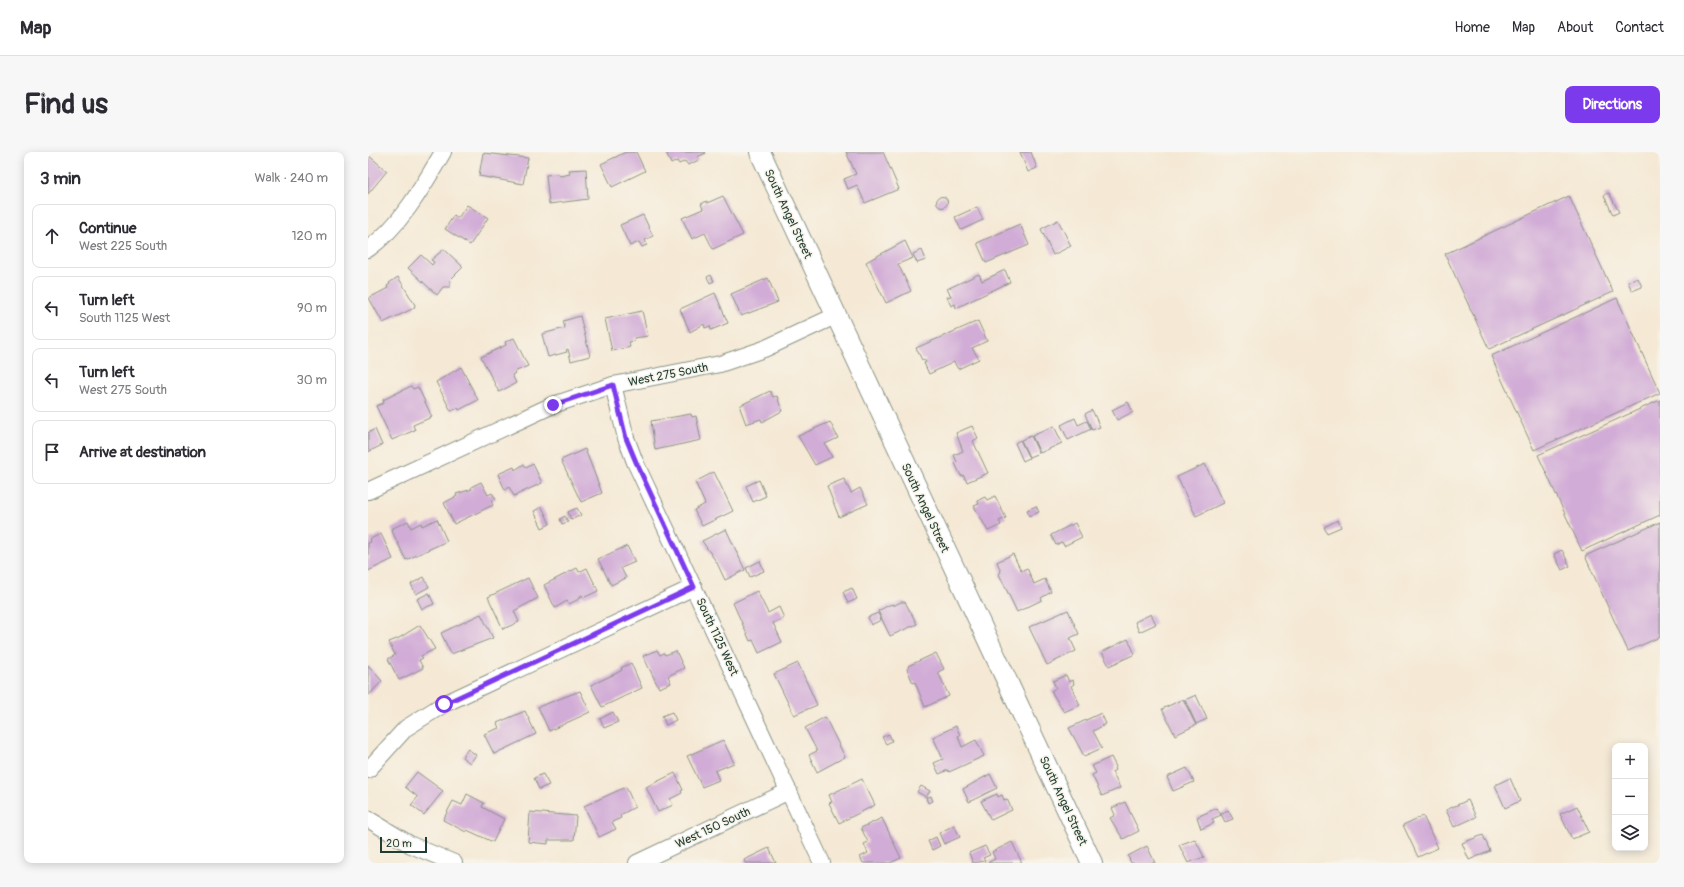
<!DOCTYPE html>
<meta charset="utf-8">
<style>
:root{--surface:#fff;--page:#f7f7f7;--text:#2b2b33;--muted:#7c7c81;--line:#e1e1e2;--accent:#7c3aed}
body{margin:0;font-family:Pangolin,sans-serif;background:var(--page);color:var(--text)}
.controls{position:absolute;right:12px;bottom:12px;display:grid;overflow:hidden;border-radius:8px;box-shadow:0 2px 10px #0003}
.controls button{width:36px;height:36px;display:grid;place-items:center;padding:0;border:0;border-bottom:1px solid var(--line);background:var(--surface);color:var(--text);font:20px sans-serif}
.scale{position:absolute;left:12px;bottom:10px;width:47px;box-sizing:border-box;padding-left:4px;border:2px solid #1f3d34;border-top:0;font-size:11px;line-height:14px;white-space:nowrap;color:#1f3d34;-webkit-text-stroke:3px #f7f3e8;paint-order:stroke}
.stop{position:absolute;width:12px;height:12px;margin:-9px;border:3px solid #7c3aed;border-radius:50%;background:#fff}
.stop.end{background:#7c3aed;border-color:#fff;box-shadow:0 1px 4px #0008}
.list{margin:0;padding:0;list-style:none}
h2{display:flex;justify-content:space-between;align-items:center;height:52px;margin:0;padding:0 16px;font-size:17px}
h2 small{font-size:13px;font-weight:400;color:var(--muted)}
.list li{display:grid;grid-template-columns:26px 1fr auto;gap:12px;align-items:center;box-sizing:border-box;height:64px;margin:0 8px 8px;padding:0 8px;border:1px solid var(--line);border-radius:8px}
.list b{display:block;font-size:15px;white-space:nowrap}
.list p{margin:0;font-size:13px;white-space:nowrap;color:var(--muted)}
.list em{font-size:13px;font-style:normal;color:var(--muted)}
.icon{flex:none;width:22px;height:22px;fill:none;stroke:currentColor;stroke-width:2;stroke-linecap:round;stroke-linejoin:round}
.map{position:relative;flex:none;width:1292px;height:711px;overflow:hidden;border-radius:8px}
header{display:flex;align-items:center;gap:24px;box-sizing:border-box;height:56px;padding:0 20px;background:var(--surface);border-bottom:1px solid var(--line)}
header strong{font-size:19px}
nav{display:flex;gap:22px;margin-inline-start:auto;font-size:14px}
.intro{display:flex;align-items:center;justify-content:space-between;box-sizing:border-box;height:96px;padding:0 24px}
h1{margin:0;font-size:28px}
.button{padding:10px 18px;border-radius:8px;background:var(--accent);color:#fff;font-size:14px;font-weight:700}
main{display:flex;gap:24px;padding:0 24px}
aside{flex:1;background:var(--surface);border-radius:8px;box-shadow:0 2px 10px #0003}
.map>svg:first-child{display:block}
</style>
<header>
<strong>Map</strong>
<nav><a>Home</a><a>Map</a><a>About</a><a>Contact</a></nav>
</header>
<div class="intro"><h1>Find us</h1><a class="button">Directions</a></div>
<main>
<aside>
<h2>3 min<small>Walk · 240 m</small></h2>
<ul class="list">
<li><svg class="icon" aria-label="ahead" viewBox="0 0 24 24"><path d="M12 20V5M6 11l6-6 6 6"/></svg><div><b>Continue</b><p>West 225 South</p></div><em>120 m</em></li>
<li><svg class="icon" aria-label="left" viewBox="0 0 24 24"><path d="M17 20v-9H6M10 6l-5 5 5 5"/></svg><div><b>Turn left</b><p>South 1125 West</p></div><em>90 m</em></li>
<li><svg class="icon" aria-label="left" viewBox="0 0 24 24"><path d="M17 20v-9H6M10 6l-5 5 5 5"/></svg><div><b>Turn left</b><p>West 275 South</p></div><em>30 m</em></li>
<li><svg class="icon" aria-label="arrive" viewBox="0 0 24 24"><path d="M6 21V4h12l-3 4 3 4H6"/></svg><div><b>Arrive at destination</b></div></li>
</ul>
</aside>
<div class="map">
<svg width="1292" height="711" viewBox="0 0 1292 711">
<rect width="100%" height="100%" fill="#f7f3e8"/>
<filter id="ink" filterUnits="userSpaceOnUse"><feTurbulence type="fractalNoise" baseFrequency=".025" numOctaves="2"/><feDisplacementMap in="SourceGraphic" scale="8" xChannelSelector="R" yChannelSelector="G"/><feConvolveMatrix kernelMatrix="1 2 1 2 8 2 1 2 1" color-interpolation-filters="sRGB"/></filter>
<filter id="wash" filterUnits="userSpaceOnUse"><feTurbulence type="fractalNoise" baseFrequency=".012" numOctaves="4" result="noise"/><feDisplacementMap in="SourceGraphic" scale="16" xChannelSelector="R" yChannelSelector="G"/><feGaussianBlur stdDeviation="0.9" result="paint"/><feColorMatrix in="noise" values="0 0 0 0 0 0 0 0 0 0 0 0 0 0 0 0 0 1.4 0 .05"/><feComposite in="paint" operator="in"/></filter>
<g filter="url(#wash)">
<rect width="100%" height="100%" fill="#f5e9d5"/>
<g id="blocks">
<!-- building -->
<g fill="#d1acd7">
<path d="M 258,0 L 268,0 L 277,19 L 244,35 L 233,12 Z"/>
<path d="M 298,0 L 337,0 L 338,1 L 329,5 L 331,8 L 320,13 L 317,9 L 311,12 L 309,9 L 303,12 Z"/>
<path d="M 478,0 L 515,0 L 531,37 L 497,51 L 489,33 L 480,37 L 476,27 L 488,22 Z"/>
<path d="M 652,0 L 663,0 L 669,16 L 660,20 Z"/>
<path d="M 115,1 L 160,6 L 155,32 L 111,24 Z"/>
<path d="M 0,3 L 19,19 L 0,42 Z"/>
<path d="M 218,17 L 220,47 L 181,52 L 178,23 L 190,22 L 192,24 L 202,22 L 201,18 Z"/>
<path d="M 1241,41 L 1251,60 L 1245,63 L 1236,43 Z"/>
<path d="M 355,44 L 375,83 L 345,97 L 337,81 L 324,87 L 314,66 L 335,57 L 333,52 L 339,49 L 339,51 Z"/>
<path d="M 1201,44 L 1245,140 L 1121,197 L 1077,102 Z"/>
<circle cx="574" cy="50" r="5.5"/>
<path d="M 99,53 L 120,66 L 102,93 L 77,77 L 86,63 L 90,66 Z"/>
<path d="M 609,55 L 615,68 L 593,78 L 587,65 Z"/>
<path d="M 275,63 L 285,84 L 277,88 L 279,93 L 274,95 L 271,90 L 262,94 L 252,73 Z"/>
<path d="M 690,68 L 703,94 L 685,103 L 673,77 Z"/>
<path d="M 652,72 L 661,93 L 618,111 L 609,91 Z"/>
<path d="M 537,89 L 545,106 L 530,112 L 543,139 L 518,151 L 498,110 Z"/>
<path d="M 76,97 L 95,115 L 82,128 L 82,135 L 75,135 L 69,143 L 40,116 L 53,103 L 64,113 L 66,110 L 63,108 Z"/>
<path d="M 554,98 L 558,108 L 549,111 L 545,102 Z"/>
<path d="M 637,118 L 642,130 L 588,156 L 587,152 L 583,154 L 579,145 L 583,144 L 579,137 L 611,122 L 614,129 Z"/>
<path d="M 343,123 L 346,129 L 342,131 L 339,125 Z"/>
<path d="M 30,125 L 47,153 L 46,156 L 15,171 L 1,146 L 20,136 L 19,134 L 22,132 L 21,131 Z"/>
<path d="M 400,126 L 410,150 L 373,164 L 363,142 Z"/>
<path d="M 1270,126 L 1274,135 L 1264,139 L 1260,130 Z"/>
<path d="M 347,141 L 360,171 L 343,178 L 342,174 L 337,176 L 336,172 L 322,180 L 312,157 Z"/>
<path d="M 1249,146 L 1292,241 L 1166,298 L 1123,204 Z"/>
<path d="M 274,159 L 280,184 L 266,186 L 267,189 L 261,190 L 262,195 L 244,199 L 237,167 Z"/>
<path d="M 212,164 L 222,204 L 203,209 L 200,197 L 198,198 L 199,200 L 180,205 L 174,182 L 197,176 L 195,169 Z"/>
<path d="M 610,169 L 619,189 L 604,196 L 611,207 L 590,217 L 586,210 L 561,222 L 556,211 L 558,210 L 556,207 L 554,208 L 548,196 Z"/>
<path d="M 146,186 L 160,214 L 146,220 L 147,221 L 144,223 L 148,231 L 131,240 L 113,205 L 138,193 L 137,190 Z"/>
<path d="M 93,215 L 110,248 L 91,258 L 90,256 L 83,259 L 68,230 Z"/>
<path d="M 43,234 L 45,237 L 50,235 L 64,265 L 45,273 L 47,278 L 24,288 L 8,254 L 16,251 L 15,248 Z"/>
<path d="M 402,239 L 405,245 L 409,244 L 414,259 L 394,270 L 393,267 L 378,272 L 372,256 L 373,253 Z"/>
<path d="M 1292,248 L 1292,363 L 1214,399 L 1170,303 Z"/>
<path d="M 760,250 L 765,260 L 749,268 L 744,258 Z"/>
<path d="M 724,258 L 732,275 L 724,278 L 717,262 Z"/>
<path d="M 323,262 L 324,265 L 328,264 L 333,288 L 287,298 L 283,269 Z"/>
<path d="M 707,266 L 710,273 L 719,269 L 723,277 L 700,288 L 693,273 Z"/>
<path d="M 462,270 L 470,286 L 457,292 L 464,305 L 447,313 L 430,284 Z"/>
<path d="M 604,274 L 610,286 L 605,289 L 620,321 L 599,330 L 595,323 L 593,324 L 587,311 L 589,310 L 586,303 L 595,299 L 588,281 Z"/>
<path d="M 686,274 L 694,291 L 672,301 L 664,284 Z"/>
<path d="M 7,277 L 14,293 L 0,300 L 0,281 Z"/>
<path d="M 663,284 L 671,301 L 661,305 L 653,288 Z"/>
<path d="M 652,288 L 661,306 L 655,309 L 647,291 Z"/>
<path d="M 217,297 L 234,341 L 213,350 L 193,308 Z"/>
<path d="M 156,312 L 158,316 L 165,312 L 174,331 L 146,344 L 141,335 L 137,338 L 130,322 L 146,315 L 147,318 Z"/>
<path d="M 837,312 L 855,351 L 828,364 L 809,325 Z"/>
<path d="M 346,320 L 365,359 L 334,374 L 326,358 L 337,352 L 327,330 Z"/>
<path d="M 476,327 L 483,341 L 492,336 L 500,352 L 471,365 L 459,334 Z"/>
<path d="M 391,328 L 398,344 L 385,350 L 378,334 Z"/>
<path d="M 113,330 L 120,343 L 124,341 L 128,347 L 123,349 L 125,353 L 86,372 L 76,351 L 89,344 L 88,342 L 104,337 L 103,335 Z"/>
<path d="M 627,344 L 638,366 L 631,369 L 633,373 L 620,379 L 606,354 L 611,352 L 609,349 L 617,345 L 619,348 Z"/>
<path d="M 668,354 L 671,360 L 661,364 L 659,358 Z"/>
<path d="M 174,355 L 182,372 L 174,376 L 166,359 Z"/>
<path d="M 209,356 L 213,363 L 203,368 L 200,360 Z"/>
<path d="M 197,364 L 200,370 L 194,372 L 192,367 Z"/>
<path d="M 69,367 L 79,389 L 38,408 L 23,377 L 40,369 L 43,376 L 53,371 L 54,374 Z"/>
<path d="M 970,368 L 973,375 L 959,381 L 956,375 Z"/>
<path d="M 1292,370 L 1292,485 L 1260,499 L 1217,404 Z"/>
<path d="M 707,371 L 714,385 L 696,394 L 694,390 L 688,393 L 683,383 Z"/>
<path d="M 358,377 L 377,418 L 357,428 L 349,411 L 334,389 Z"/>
<path d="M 13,382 L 25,407 L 0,419 L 0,391 L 3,390 L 2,387 Z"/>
<path d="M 259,394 L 267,410 L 253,416 L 258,426 L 243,433 L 230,407 Z"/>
<path d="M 1194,398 L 1202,414 L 1194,418 L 1186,402 Z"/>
<path d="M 645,402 L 653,419 L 659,416 L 666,432 L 677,427 L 683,440 L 673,446 L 674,448 L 649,460 L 631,422 L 633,420 L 629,410 Z"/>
<path d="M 392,409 L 396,419 L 382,425 L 378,416 Z"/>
<path d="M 209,416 L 211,420 L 219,416 L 230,439 L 215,446 L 214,443 L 212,444 L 213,446 L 201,452 L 199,449 L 187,456 L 176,433 Z"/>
<path d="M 56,425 L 61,435 L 48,442 L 43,432 Z"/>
<path d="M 160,426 L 170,446 L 146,459 L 151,470 L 135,477 L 120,445 Z"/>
<path d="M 484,436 L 489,447 L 480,451 L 475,440 Z"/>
<path d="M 389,439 L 400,461 L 411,455 L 416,466 L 405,471 L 414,490 L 391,501 L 385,488 L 382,489 L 365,451 Z"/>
<path d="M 61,441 L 66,452 L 54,457 L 49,447 Z"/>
<path d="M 533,450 L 537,450 L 549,472 L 522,484 L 510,459 L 521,453 L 525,452 L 525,454 Z"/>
<path d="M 700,458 L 711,482 L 702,486 L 708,499 L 679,513 L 661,475 Z"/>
<path d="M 510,461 L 513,468 L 503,473 L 500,465 Z"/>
<path d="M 113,462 L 125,486 L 83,502 L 73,481 Z"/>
<path d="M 783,462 L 788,472 L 771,480 L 767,470 Z"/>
<path d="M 52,473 L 67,497 L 53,504 L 55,506 L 51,508 L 55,516 L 31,528 L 20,507 L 27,503 L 21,490 L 31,486 Z"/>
<path d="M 760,487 L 767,502 L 741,514 L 734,500 Z"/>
<path d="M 289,498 L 292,503 L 296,501 L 297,503 L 308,499 L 316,516 L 300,524 L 303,531 L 291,536 L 275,504 Z"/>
<path d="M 568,501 L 576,517 L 570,520 L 581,544 L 557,555 L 547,530 L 545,531 L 539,517 L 541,516 L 540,514 Z"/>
<path d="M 263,511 L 274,536 L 234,555 L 223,533 L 249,521 L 254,518 L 253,516 Z"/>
<path d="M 430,511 L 449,553 L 426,563 L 406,522 Z"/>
<path d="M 0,513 L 14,529 L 0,544 Z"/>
<path d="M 698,523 L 701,530 L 705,528 L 706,532 L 703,534 L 712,553 L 696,560 L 683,539 L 688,536 L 685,529 Z"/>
<path d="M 212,539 L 222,560 L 181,579 L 170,555 Z"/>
<path d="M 828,543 L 839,567 L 828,572 L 817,548 Z"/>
<path d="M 815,547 L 828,573 L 807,583 L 794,557 Z"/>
<path d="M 157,559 L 168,582 L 126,602 L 116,582 L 131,576 L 129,571 Z"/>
<path d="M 245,560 L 250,570 L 236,576 L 232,567 Z"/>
<path d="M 304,560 L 308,568 L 298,573 L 294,564 Z"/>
<path d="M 733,561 L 738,572 L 725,579 L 734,596 L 716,604 L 701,576 Z"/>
<path d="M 457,565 L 477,605 L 449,620 L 441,603 L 449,599 L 437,576 Z"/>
<path d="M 588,574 L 592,583 L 590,584 L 594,595 L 608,588 L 616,604 L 581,620 L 580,618 L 571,622 L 566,611 L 575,607 L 565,585 Z"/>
<path d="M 521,582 L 524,589 L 518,592 L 514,585 Z"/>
<path d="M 355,588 L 366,611 L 347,619 L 351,628 L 334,635 L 319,604 Z"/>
<path d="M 100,597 L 108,603 L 102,611 L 94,605 Z"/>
<path d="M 743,605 L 748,615 L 746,616 L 747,618 L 744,620 L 752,636 L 734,644 L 724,623 L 728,621 L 724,614 Z"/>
<path d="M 819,616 L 826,630 L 805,639 L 799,625 Z"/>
<path d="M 49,620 L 75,639 L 56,663 L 43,653 L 50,645 L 37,635 Z"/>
<path d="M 307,621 L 315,638 L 313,639 L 314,641 L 302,647 L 305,653 L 290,660 L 278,635 Z"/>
<path d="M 175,622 L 181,633 L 171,637 L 166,626 Z"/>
<path d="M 622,622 L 629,636 L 601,650 L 595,637 Z"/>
<path d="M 1142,626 L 1152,649 L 1137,656 L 1127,633 Z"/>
<path d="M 494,627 L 507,653 L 471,671 L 461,651 L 464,650 L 461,643 Z"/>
<path d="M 553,634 L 562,639 L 558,645 L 549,640 Z"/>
<path d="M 258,635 L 267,655 L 252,663 L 253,666 L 244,670 L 248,677 L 231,685 L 216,654 Z"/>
<path d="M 99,642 L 116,651 L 114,655 L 136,667 L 125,690 L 99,678 L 98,680 L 75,668 L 85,649 L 94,653 Z"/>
<path d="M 629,642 L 630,645 L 634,643 L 636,648 L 639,647 L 644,658 L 623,668 L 613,649 Z"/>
<path d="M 563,644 L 565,649 L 560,651 L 558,646 Z"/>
<path d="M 1100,648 L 1108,665 L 1086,675 L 1078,658 Z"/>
<path d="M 757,650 L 771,679 L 755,687 L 742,666 L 747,663 L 744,656 Z"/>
<path d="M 1209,654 L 1221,680 L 1204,687 L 1192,662 Z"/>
<path d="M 849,656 L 853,663 L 844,667 L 846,671 L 833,677 L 829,665 Z"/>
<path d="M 860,658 L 865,667 L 857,670 L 853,662 Z"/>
<path d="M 162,660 L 208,664 L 206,688 L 180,688 L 180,692 L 160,690 Z"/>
<path d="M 1055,664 L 1070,696 L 1050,705 L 1035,673 Z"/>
<path d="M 514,666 L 533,706 L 522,711 L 495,711 L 492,705 L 500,701 L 496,692 L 500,690 L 493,676 Z"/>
<path d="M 586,673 L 592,685 L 576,692 L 571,681 Z"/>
<path d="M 1115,683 L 1122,699 L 1101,708 L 1094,691 Z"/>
<path d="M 568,685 L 572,694 L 564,698 L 560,689 Z"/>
<path d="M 827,687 L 836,705 L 820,711 L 811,693 Z"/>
<path d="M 644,690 L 654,711 L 619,711 L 627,707 L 624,700 Z"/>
<path d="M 617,694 L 622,703 L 615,706 L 617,709 L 605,711 L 601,701 Z"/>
<path d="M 779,694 L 787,711 L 763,711 L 760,704 Z"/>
<path d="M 401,696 L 408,711 L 377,711 L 376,708 Z"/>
</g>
</g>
</g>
<g filter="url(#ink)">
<use href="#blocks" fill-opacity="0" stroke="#8a9384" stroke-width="1"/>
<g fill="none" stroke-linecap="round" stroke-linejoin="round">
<defs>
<g id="minor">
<path d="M 0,97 C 33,74 55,34 75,0"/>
<path d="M 245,233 L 258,286 L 267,310 L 454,711"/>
<path d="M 0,339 L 185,253 L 245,233 L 352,212 L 396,197 L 467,164"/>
<path d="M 0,618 L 38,576 L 76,552 L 326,435"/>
<path d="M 0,667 L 43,693 L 86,711"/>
<path d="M 269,711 L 421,639"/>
</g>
<path id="major" d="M 392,0 L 724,711"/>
</defs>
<!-- minor casing -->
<use href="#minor" stroke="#8a9384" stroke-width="18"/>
<!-- major casing -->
<use href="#major" stroke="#8a9384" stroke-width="22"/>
<!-- minor -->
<use href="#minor" stroke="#fff" stroke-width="16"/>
<!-- major -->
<use href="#major" stroke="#fff" stroke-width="20"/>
</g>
</g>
<g fill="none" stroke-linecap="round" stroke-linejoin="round" filter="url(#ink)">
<!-- route -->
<path stroke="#7c3aed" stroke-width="5" d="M 76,552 L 326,435 L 268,310 L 258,286 L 245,233 L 185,253"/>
</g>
<g text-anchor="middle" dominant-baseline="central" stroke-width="3" stroke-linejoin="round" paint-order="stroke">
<!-- street labels -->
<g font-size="12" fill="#1f3d34" stroke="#f7f3e8">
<text transform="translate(420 62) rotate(65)">South Angel Street</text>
<text transform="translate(300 223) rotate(-11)">West 275 South</text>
<text transform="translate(557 356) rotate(65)">South Angel Street</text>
<text transform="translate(349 485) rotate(65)">South 1125 West</text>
<text transform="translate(695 649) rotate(65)">South Angel Street</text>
<text transform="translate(345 676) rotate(-25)">West 150 South</text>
</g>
</g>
</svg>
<div class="controls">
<button>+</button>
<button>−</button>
<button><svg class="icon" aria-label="layers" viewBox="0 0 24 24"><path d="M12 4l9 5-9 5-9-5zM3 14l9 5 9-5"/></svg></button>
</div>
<div class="scale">20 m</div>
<div class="stop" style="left:76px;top:552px"></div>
<div class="stop end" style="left:185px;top:253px"></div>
</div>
</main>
